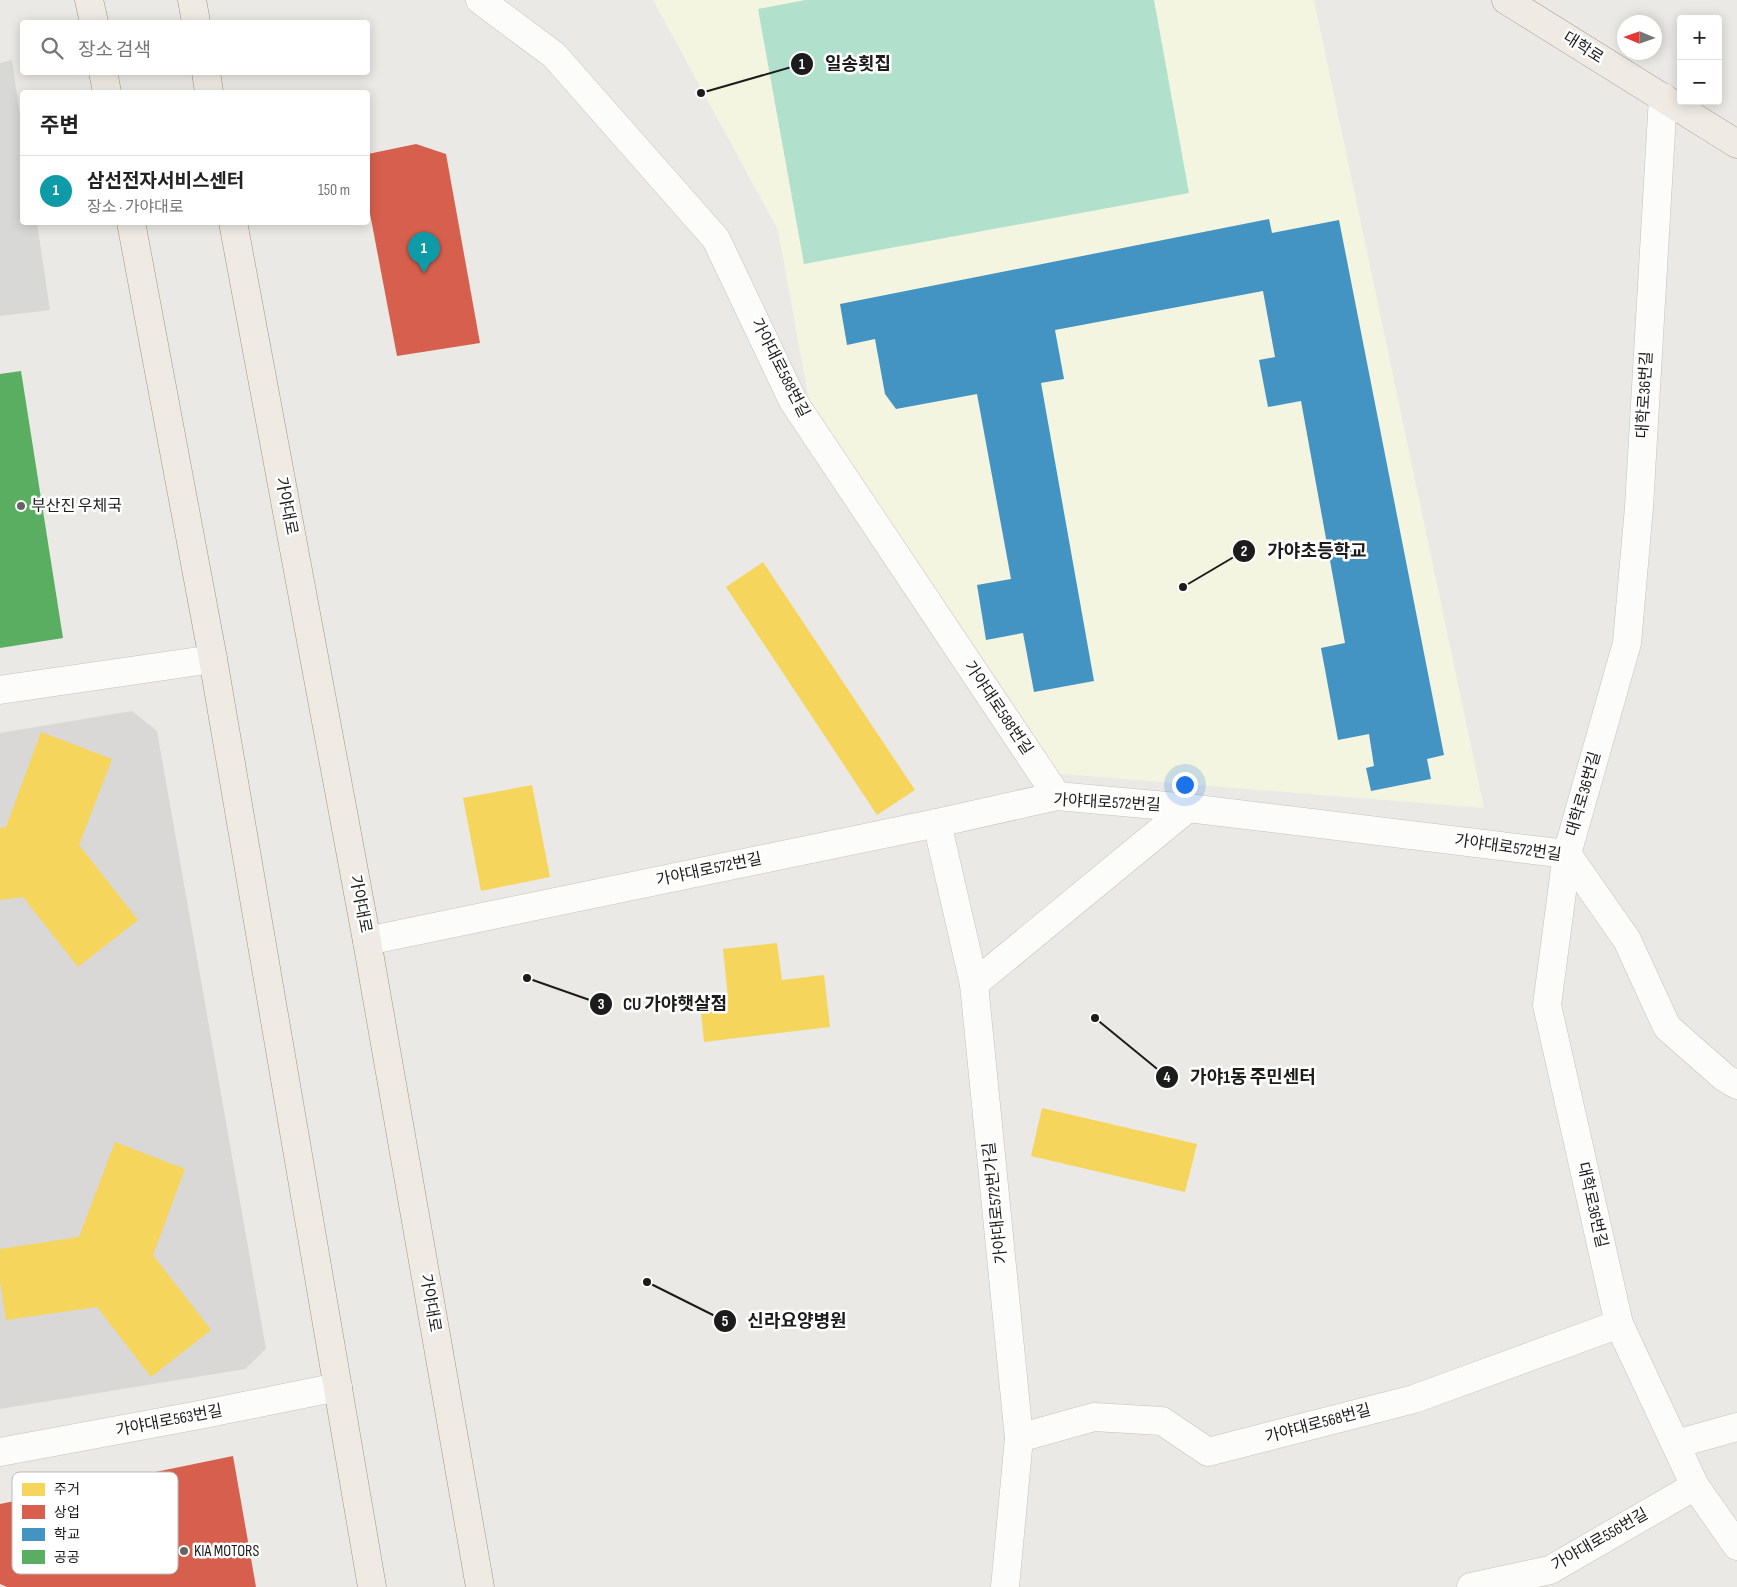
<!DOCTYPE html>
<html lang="ko">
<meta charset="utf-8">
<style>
:root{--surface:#fff;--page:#f2f2f2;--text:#222;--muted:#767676;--line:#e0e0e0;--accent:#111827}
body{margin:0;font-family:"Sofia Sans Condensed","Noto Sans KR",sans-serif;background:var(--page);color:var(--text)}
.controls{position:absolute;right:15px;top:15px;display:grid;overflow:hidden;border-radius:5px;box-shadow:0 2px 12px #0003}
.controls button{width:45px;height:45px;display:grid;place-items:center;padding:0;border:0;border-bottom:1px solid var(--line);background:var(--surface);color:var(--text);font:25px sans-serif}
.compass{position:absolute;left:1617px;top:15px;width:45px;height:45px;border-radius:50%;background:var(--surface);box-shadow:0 2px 12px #0003;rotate:272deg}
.you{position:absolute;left:1184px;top:784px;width:18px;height:18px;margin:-12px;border:4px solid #fff;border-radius:50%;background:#1a73e8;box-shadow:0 0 0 8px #1a73e833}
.badge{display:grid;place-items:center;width:32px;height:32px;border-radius:50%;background:var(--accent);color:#fff;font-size:16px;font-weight:700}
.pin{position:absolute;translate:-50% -41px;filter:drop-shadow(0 1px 2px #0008)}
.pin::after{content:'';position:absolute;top:26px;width:18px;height:15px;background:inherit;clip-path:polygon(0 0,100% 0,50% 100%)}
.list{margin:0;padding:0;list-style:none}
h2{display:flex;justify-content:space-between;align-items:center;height:65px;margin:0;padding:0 20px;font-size:21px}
h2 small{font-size:16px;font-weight:400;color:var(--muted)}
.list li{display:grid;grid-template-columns:32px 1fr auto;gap:15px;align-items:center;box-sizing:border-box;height:70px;padding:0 20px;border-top:1px solid var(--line)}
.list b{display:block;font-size:19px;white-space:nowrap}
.list p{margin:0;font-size:16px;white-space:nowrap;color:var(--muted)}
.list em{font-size:16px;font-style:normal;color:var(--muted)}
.icon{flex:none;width:28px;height:28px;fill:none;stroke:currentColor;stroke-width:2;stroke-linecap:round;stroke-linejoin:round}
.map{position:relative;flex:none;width:1737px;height:1587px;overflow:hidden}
.search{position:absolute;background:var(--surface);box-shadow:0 2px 12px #0003;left:20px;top:20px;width:350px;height:55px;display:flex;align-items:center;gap:12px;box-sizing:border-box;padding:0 18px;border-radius:5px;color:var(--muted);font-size:19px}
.panel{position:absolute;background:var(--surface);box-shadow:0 2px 12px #0003;left:20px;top:90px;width:350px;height:135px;border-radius:5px}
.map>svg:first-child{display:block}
</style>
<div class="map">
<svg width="1737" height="1587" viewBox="0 0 1737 1587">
<rect width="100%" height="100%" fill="#eae9e5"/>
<!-- residential -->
<path fill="#d9d8d6" d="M 132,711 L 157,731 L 266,1349 L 245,1369 L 0,1409 L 0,733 Z"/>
<!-- education -->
<path fill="#f4f5e0" d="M 653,0 L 1314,0 L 1484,808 L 1050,773 L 809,401 L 778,230 Z"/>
<!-- religious -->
<path fill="#d8d8d6" d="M 12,60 L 22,131 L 22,222 L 37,223 L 50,310 L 0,316 L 0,63 Z"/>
<!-- pitch -->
<path fill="#b1e1cc" d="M 805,0 L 1154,0 L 1189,193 L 804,264 L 758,9 Z"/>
<!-- homes -->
<g fill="#f6d55c">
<path d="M 763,562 L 915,790 L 877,815 L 726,587 Z"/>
<path d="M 41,732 L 112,759 L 79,845 L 138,920 L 78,967 L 23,897 L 0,900 L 0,828 L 6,827 Z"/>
<path d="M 532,785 L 550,877 L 481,891 L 463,798 Z"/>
<path d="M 777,943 L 782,980 L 824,975 L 830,1027 L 704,1042 L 700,1002 L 728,998 L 723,949 Z"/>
<path d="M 1042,1108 L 1197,1144 L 1185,1192 L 1031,1156 Z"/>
<path d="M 115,1142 L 185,1169 L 153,1255 L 211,1330 L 151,1377 L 97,1307 L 6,1320 L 0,1280 L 0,1249 L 79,1237 Z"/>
</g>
<!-- shops -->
<g fill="#d6604d">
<path d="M 416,144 L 446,154 L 480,343 L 397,356 L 368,203 L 368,154 Z"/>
<path d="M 233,1456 L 256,1587 L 7,1587 L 0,1584 L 0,1504 Z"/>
</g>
<!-- schools -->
<path fill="#4393c3" d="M 1269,219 L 1272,233 L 1339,220 L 1444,755 L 1427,759 L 1431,779 L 1371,791 L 1366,768 L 1374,766 L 1369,734 L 1338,740 L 1321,648 L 1345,643 L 1301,401 L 1268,407 L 1259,360 L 1275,357 L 1263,291 L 1055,330 L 1064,379 L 1041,383 L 1094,681 L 1034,692 L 1023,633 L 986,640 L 977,585 L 1011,579 L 977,394 L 896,409 L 885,394 L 875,339 L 847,345 L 840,304 Z"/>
<!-- public -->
<path fill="#5aae61" d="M 21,371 L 63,638 L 0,648 L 0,374 Z"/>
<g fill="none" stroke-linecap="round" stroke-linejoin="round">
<defs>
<g id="minor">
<path d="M 480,0 L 554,55 L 716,239 L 793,401 L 1057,796"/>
<path d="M 1663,97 L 1639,507 L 1627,643 L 1567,854 L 1547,1005 L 1619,1324 L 1695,1486 L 1737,1546"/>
<path d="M 0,690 L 213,659"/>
<path d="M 937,823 L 974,984 L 1019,1438 L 1005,1587"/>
<path d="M 367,941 L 937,823 L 1057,796 L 1188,808 L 1567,854 L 1627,940 L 1667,1027 L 1725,1078 L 1737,1085"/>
<path d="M 974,984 L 1188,808"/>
<path d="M 1019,1438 L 1094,1417 L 1162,1421 L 1208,1452 L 1414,1399 L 1619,1324"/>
<path d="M 1676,1444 L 1737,1427"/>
<path d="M 0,1452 L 199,1415 L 338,1387"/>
<path d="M 1471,1587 L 1550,1570 L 1695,1486"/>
</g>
<g id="major">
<path d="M 89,0 L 94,22"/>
<path d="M 192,0 L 196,22"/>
<path d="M 1506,0 L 1737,144"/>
<path d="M 103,72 L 107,92"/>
<path d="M 206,72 L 209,92"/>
<path d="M 131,222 L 213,659 L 372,1587"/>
<path d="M 233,222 L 367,941 L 480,1587"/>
</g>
</defs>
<!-- minor casing -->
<use href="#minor" stroke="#c3c2c1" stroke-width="29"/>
<!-- major casing -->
<use href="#major" stroke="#9f9683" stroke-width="29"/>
<!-- minor -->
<use href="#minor" stroke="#fcfcfb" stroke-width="28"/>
<!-- major -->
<use href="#major" stroke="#efebe4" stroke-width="28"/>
</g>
<!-- markers -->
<g fill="#646462" stroke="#fff" stroke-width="2">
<circle cx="21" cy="506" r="5"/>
<circle cx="184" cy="1551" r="5"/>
</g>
<g text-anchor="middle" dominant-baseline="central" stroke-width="5" stroke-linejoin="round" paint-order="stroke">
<!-- street labels -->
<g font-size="16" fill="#1c1c1c" stroke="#fff">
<text transform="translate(1583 48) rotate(32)">대학로</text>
<text transform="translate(780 368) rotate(63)">가야대로588번길</text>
<text transform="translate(1645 395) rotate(-87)">대학로36번길</text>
<text transform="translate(286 506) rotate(79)">가야대로</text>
<text transform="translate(998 708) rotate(56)">가야대로588번길</text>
<text transform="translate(1584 794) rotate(-74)">대학로36번길</text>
<text transform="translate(1107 803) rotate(3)">가야대로572번길</text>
<text transform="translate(1508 848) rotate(8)">가야대로572번길</text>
<text transform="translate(709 870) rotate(-12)">가야대로572번길</text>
<text transform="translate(360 904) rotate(79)">가야대로</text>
<text transform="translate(996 1203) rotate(-96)">가야대로572번가길</text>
<text transform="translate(1592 1205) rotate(77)">대학로36번길</text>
<text transform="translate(430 1303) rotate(80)">가야대로</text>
<text transform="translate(169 1421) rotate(-11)">가야대로563번길</text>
<text transform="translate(1318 1424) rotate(-15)">가야대로568번길</text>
<text transform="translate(1600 1540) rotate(-30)">가야대로556번길</text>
</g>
<!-- poi labels -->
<g font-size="16" fill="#1c1c1c" stroke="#fff" text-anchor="start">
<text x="31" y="506">부산진 우체국</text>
<text x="194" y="1551">KIA MOTORS</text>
</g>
</g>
<!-- legend -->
<rect x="12" y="1472" width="166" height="102" rx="8" fill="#fff" stroke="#bbb" stroke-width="1"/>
<rect x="22" y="1483" width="23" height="13" fill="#f6d55c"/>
<rect x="22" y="1505" width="23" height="14" fill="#d6604d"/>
<rect x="22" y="1528" width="23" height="13" fill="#4393c3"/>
<rect x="22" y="1550" width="23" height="14" fill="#5aae61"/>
<g font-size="14" fill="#1c1c1c">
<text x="54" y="1494">주거</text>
<text x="54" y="1517">상업</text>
<text x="54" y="1539">학교</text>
<text x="54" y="1562">공공</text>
</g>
<!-- callouts -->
<path fill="none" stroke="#1c1c1c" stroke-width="2" d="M701 93L802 64M1183 587L1244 551M527 978L601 1004M1095 1018L1167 1077M647 1282L725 1321"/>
<g fill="#1c1c1c" stroke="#fff" stroke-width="2">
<circle cx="701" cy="93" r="5"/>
<circle cx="1183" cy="587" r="5"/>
<circle cx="527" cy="978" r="5"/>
<circle cx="1095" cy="1018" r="5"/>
<circle cx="647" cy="1282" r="5"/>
<circle cx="802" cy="64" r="12"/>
<circle cx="1244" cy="551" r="12"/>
<circle cx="601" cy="1004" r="12"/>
<circle cx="1167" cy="1077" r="12"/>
<circle cx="725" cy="1321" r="12"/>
</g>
<g font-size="15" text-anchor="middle" font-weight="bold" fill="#fff">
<text x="802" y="69">1</text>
<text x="1244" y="556">2</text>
<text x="601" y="1009">3</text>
<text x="1167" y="1082">4</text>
<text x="725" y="1326">5</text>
</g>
<g font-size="18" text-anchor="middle" font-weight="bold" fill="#1c1c1c" stroke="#fff" stroke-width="5" stroke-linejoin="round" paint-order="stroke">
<text x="858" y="70">일송횟집</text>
<text x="1317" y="557">가야초등학교</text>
<text x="675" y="1010">CU 가야햇살점</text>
<text x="1253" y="1083">가야1동 주민센터</text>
<text x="797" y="1327">신라요양병원</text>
</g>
</svg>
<div class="controls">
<button>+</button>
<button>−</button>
</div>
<svg class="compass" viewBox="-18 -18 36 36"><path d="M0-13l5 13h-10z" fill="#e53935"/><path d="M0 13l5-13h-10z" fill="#767676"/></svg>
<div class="you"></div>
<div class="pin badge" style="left:424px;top:273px;background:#0f9aa8">1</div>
<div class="search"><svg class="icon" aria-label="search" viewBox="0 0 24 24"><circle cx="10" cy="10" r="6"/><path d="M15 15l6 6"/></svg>장소 검색</div>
<section class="panel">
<h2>주변<small></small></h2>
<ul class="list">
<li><span class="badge" style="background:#0f9aa8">1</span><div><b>삼선전자서비스센터</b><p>장소 · 가야대로</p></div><em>150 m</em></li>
</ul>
</section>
</div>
